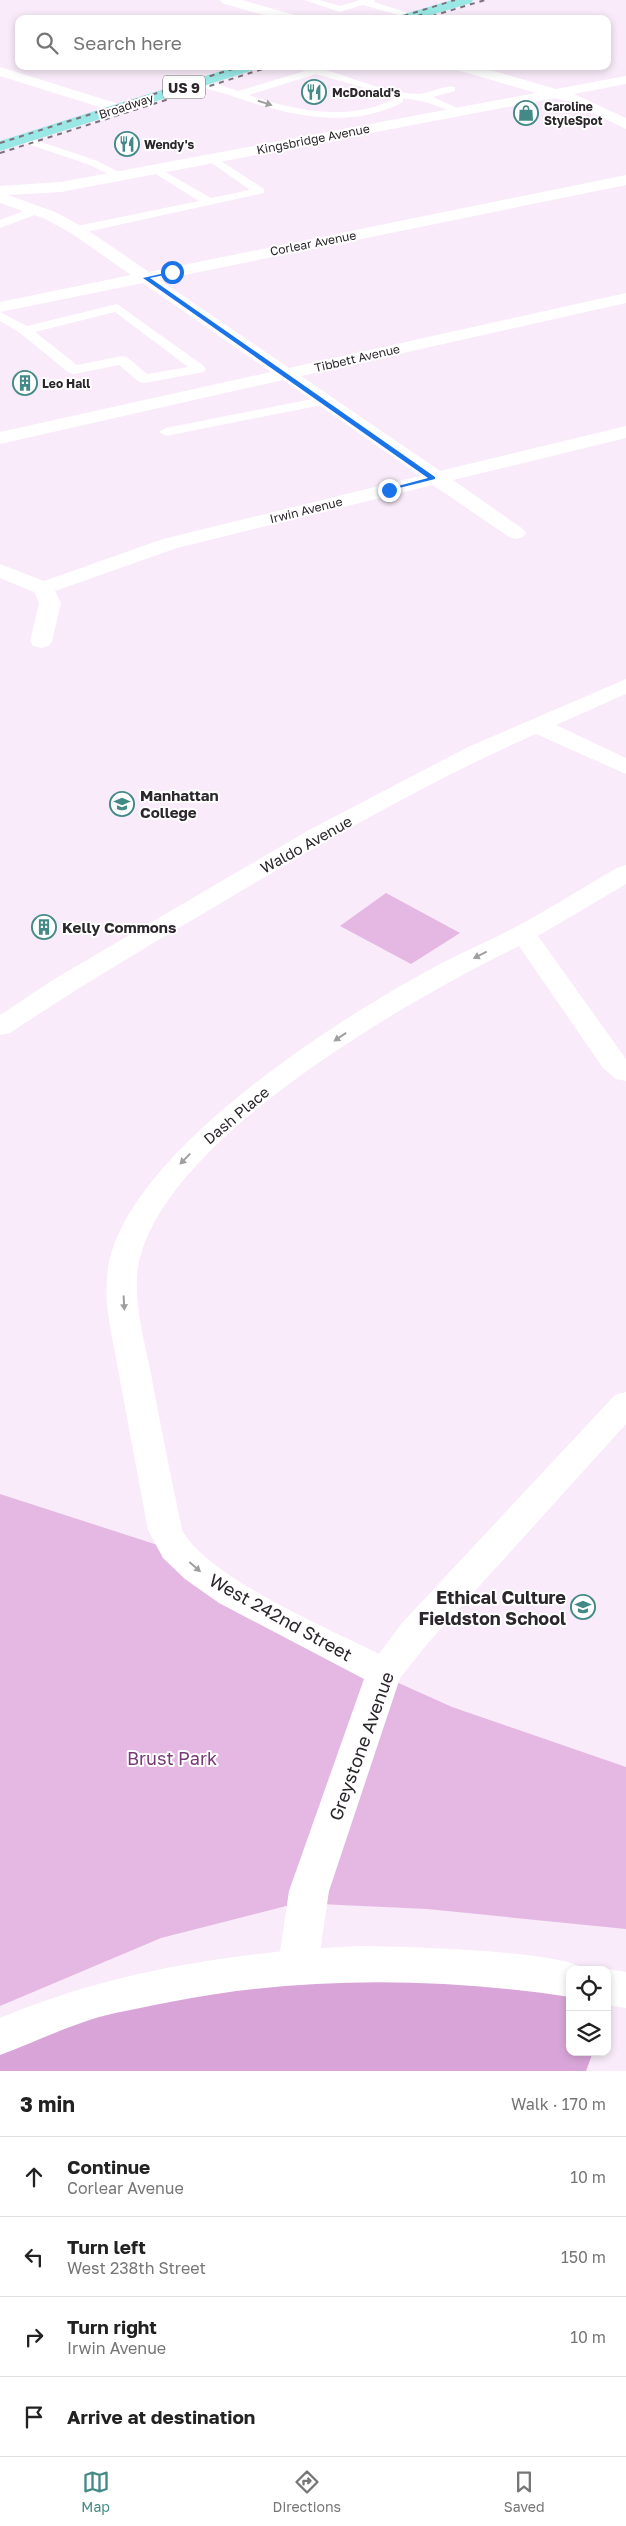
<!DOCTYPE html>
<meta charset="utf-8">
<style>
:root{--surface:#fff;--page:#f2f2f2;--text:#222;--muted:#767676;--line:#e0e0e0;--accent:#438a87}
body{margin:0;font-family:"Golos Text",sans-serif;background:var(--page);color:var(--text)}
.controls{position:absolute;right:15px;bottom:15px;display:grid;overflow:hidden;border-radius:10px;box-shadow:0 2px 8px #0003}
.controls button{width:45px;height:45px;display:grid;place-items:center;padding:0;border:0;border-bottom:1px solid var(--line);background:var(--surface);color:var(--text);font:25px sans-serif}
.stop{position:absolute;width:15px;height:15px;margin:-11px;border:4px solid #1a73e8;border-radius:50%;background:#fff}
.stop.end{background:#1a73e8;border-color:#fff;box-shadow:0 1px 5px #0008}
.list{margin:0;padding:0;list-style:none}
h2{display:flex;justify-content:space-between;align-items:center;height:65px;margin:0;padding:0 20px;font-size:21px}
h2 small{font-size:16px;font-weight:400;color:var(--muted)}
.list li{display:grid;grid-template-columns:32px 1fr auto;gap:15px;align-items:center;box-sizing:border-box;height:80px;padding:0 20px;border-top:1px solid var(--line)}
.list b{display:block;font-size:19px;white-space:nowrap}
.list p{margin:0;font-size:16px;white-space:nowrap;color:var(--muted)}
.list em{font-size:16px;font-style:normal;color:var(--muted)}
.icon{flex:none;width:28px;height:28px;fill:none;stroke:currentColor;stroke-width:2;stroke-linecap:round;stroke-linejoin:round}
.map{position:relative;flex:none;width:626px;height:2071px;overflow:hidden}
.search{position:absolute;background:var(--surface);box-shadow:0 2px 8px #0003;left:15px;right:15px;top:15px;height:55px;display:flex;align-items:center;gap:12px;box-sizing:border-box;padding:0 18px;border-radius:10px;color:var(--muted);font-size:19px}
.sheet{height:385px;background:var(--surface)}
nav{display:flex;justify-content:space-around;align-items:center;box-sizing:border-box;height:70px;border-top:1px solid var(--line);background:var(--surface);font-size:14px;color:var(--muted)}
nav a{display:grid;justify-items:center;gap:2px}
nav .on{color:var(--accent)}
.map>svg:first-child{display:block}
</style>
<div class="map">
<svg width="626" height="2071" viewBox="0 0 626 2071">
<rect width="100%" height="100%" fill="#f9ebf9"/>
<!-- green -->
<g fill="#e5b7e3">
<path d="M 386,893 L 460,933 L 411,964 L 340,926 Z"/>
<path d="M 0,1494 L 173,1550 L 383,1676 L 452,1707 L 626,1767 L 626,1929 L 427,1909 L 298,1903 L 161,1938 L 0,2006 Z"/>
</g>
<!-- forest -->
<path fill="#d9a5d8" d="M 570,1980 L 570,2052 L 593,2052 L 586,2071 L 0,2071 L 0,2037 L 174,1983 Z"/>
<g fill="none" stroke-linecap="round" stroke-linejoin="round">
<!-- service -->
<g fill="#fff" fill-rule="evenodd">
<path d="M 304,0 L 320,0 L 340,6 L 360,0 L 375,0 L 374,2 L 418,16 L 412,19 L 363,5 L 340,12 Z"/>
<path d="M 294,66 C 336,66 375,93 417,94 C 430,94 443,84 455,87 L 455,91 L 433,97 L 464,111 L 459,114 L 426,102 L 403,98 L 403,102 C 349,131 286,115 232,96 C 222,92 204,90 197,82 L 202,79 L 238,91 L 305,71 ZM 316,74 L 385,94 L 392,100 C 346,122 294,110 249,95 Z"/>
<path d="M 23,136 L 95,160 L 127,176 L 121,179 L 117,178 L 87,164 L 19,141 L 19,137 Z"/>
<path d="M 213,156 L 264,189 L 264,193 L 77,234 L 71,230 L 77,226 L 199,201 L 151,171 L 149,169 L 155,166 L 211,198 L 250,190 L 209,161 L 207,159 Z"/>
<path d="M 36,206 L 40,207 L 40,213 L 0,228 L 0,220 Z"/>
<path d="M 117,304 L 204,366 L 206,369 L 204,372 L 144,383 L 139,382 L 119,365 L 74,374 L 69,373 L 20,333 L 0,321 L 0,312 L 27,326 ZM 115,312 L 188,367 L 147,374 L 127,357 L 122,356 L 77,365 L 35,332 Z"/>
<path d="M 322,397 L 329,401 L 327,404 L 166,436 L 159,432 L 166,428 Z"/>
</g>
<!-- minor -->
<g fill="#fff" fill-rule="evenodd">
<path d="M 220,0 L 242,0 L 298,16 L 300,19 L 277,19 L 222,3 Z"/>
<path d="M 452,66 L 476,66 L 556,89 L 626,76 L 626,84 L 574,94 L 626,118 L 626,129 L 570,102 L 555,98 L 61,192 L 8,195 L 55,212 L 83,227 L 149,272 L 626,175 L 626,185 L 160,280 L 289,368 L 626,293 L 626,303 L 301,376 L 440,471 L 626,426 L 626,438 L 453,480 L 523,529 L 526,533 L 523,537 L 516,539 L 509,537 L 433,485 L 177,548 L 55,591 L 61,603 L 52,641 L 49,646 L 41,648 L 33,646 L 30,641 L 39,603 L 34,592 L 0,578 L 0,564 L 44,581 L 163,539 L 420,476 L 283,380 L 0,444 L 0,432 L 271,372 L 143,283 L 0,312 L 0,302 L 131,275 L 71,233 L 43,218 L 0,203 L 0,186 L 61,182 L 536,93 L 454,69 Z"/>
<path d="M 0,67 L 122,105 L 124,108 L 122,111 L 112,111 L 0,76 Z"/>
<path d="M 626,679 L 626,694 L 556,725 L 626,758 L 626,774 L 536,734 C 429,781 327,840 226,900 C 153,943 80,986 10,1033 L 0,1035 L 0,1015 L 56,978 L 309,830 L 468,747 Z"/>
<path d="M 626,865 L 626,884 L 538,936 L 626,1059 L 626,1081 L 616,1079 L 603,1068 L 519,946 C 412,998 147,1147 137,1276 C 135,1307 144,1339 150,1369 C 160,1423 171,1476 182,1530 C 208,1578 328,1628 379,1654 L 402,1623 L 615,1395 L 626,1392 L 626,1424 L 428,1643 L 400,1678 L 329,1891 L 318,1965 L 312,1977 L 298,1982 L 284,1977 L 278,1965 L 289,1891 L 364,1679 L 219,1603 L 185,1579 L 163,1558 L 148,1530 C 138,1477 128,1423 118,1369 C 113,1339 104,1307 107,1277 C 116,1160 333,1022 429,970 C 456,955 485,943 512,929 C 548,910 582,888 617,868 Z"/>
</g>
<!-- tertiary -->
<g fill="#fff" fill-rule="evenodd">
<path d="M 358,1946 C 393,1946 567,1950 585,1970 L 570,1970 L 570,1997 C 436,1977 303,1976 170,2002 C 146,2007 122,2011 99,2017 C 65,2027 33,2043 0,2055 L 0,2018 C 114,1970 235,1952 358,1946 Z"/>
<path d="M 607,1969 L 626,1972 L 626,2008 L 607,2005 Z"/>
</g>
<!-- primary -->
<g fill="#99e8e5" fill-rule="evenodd">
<path d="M 452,0 L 473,0 L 471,3 L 418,19 L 396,19 L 398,16 Z"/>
<path d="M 237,66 L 259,66 L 257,69 L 0,151 L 0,141 Z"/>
</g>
<!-- rail -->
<g stroke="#7b727b" stroke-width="2" stroke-dasharray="5 5" stroke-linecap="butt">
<path d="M 394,19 L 455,0"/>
<path d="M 408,19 L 427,13"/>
<path d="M 422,19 L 485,0"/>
<path d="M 0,143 L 242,66"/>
<path d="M 0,153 L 272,66"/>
</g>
</g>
<!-- one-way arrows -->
<defs><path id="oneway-solid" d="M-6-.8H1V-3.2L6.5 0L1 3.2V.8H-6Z" transform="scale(1.25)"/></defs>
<g fill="#a09ea0">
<use href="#oneway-solid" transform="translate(265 103) rotate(18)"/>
<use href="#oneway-solid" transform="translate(480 955) rotate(153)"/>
<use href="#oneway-solid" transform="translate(340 1037) rotate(146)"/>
<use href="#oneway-solid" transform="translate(185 1159) rotate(134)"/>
<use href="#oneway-solid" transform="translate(124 1303) rotate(87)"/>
<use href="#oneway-solid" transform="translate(195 1567) rotate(41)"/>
</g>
<!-- route -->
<path fill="#1a73e8" d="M 174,271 L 174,273 L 150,278 L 435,477 L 435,479 L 387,491 L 387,489 L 428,478 L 143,278 Z"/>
<!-- icons -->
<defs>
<symbol id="restaurant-ring" viewBox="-11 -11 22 22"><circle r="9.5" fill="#fff" stroke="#438a87" stroke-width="1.5"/><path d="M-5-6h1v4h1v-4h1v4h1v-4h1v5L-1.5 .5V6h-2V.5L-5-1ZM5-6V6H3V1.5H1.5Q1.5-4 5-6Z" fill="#438a87"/></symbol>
<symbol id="shop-ring" viewBox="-11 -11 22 22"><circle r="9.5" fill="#fff" stroke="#438a87" stroke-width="1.5"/><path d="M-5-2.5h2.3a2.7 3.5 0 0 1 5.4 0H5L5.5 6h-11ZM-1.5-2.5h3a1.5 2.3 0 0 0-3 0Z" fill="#438a87"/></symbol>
<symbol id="building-ring" viewBox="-11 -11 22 22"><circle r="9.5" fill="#fff" stroke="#438a87" stroke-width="1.5"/><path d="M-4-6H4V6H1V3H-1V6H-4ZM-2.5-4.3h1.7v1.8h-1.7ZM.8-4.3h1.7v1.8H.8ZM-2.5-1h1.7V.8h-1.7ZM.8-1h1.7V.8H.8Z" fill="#438a87"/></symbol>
<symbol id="university-ring" viewBox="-11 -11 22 22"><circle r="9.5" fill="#fff" stroke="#438a87" stroke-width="1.5"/><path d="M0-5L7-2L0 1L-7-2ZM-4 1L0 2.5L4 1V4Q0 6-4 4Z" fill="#438a87"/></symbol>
<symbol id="school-ring" viewBox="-11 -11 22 22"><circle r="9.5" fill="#fff" stroke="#438a87" stroke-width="1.5"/><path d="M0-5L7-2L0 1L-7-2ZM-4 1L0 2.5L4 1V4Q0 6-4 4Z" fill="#438a87"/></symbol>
</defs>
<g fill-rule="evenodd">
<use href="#restaurant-ring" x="300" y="78" width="28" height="28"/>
<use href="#shop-ring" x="512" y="99" width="28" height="28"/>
<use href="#restaurant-ring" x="113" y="130" width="28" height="28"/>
<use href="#building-ring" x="11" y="369" width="28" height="28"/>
<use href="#university-ring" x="108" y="790" width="28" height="28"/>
<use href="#building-ring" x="30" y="913" width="28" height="28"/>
<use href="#school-ring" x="569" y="1593" width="28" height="28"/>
</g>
<g text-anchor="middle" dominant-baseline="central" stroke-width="4" stroke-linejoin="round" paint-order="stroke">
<!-- far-poi labels -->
<g font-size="12" font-weight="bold" fill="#2c272c" stroke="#fff" text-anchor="start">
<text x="332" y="92">McDonald's</text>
<text x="544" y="106">Caroline<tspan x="544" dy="14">StyleSpot</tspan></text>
<text x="144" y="144">Wendy's</text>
<text x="42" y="383">Leo Hall</text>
</g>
<!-- far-street labels -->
<g font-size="12" fill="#2c272c" stroke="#fff">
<text transform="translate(126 106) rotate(-18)">Broadway</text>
<text transform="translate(313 139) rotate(-11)">Kingsbridge Avenue</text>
<text transform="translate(313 243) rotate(-11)">Corlear Avenue</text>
<text transform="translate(357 358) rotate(-13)">Tibbett Avenue</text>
<text transform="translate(306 510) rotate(-14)">Irwin Avenue</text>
</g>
<!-- shield labels -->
<rect fill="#fff" stroke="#6b686b" stroke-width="1" x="163" y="75.5" width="42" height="23" rx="4"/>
<g font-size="14" font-weight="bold" fill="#2c272c">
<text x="184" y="87">US 9</text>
</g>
<!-- poi labels -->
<g font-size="15" font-weight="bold" fill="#2c272c" stroke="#fff" text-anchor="start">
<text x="140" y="795">Manhattan<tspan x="140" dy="17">College</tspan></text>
<text x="62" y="927">Kelly Commons</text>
</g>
<!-- street labels -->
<g font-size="15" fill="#2c272c" stroke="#fff">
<text transform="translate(306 844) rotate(-29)">Waldo Avenue</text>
<text transform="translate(236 1115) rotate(-40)">Dash Place</text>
</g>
<!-- near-poi labels -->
<g font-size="18" font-weight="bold" fill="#2c272c" stroke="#fff" text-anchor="end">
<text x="566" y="1597">Ethical Culture<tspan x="566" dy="21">Fieldston School</tspan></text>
</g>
<!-- near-street labels -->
<g font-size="18" fill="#2c272c" stroke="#fff">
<text transform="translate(281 1617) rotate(29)">West 242nd Street</text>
<text transform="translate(361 1746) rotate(-70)">Greystone Avenue</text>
</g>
<!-- near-park labels -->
<g font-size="18" fill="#773977" stroke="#fff">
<text x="172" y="1758">Brust Park</text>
</g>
</g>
</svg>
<div class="controls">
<button><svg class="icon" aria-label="locate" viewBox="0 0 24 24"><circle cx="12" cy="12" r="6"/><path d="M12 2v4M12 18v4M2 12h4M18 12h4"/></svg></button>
<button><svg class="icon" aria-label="layers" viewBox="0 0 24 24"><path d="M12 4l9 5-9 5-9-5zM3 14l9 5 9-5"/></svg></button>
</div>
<div class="stop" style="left:172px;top:272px"></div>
<div class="stop end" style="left:389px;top:490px"></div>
<div class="search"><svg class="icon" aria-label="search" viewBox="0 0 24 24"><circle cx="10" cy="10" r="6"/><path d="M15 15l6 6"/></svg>Search here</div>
</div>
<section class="sheet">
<h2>3 min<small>Walk · 170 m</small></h2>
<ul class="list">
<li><svg class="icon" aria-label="ahead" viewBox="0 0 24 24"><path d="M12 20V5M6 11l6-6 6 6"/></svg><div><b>Continue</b><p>Corlear Avenue</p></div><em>10 m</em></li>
<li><svg class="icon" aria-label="left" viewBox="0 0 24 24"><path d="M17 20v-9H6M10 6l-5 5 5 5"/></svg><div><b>Turn left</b><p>West 238th Street</p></div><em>150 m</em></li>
<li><svg class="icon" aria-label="right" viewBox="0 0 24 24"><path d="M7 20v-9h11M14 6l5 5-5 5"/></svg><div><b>Turn right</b><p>Irwin Avenue</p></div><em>10 m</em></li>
<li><svg class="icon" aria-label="arrive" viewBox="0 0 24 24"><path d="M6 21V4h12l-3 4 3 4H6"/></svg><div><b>Arrive at destination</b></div></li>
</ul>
</section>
<nav>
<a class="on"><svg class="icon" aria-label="map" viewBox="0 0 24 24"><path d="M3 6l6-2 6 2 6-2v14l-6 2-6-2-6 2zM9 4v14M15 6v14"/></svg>Map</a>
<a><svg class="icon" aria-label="directions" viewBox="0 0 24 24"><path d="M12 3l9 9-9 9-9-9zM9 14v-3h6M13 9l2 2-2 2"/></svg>Directions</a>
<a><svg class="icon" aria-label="saved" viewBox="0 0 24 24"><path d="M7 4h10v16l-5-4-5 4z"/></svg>Saved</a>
</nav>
